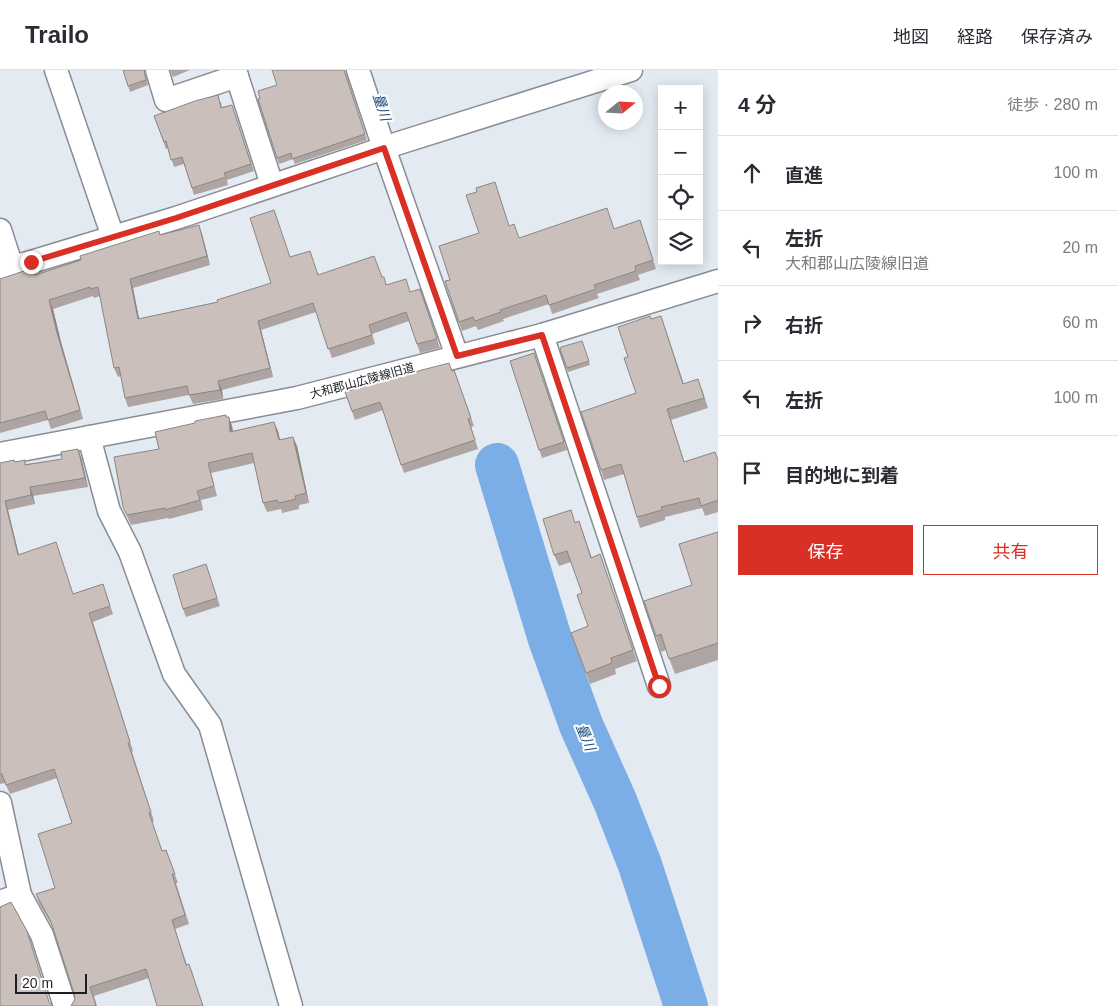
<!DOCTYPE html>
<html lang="ja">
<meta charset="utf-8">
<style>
:root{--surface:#fff;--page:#f7f7f7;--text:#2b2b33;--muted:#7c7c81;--line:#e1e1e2;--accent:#d93025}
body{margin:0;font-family:Arial,"Noto Sans JP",sans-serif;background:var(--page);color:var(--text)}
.controls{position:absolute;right:15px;top:15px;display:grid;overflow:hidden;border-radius:0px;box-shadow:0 2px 12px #0003}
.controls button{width:45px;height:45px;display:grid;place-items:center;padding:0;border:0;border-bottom:1px solid var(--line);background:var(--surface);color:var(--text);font:25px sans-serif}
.compass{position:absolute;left:598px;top:15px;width:45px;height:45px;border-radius:50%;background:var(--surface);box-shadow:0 2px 12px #0003;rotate:72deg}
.scale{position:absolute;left:15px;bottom:12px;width:72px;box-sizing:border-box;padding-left:5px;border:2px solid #1c1f22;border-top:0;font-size:14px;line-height:18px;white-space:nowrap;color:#1c1f22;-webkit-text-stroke:4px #fff;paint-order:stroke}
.stop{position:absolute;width:15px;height:15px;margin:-11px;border:4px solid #d93025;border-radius:50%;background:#fff}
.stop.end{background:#d93025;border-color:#fff;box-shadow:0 1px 5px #0008}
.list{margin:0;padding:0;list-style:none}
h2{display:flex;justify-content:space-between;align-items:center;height:65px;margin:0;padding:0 20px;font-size:21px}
h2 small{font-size:16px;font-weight:400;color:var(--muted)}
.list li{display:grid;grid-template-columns:32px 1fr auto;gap:15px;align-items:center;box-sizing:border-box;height:75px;padding:0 20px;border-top:1px solid var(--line)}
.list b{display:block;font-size:19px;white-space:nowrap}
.list p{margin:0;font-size:16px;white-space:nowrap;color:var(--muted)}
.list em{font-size:16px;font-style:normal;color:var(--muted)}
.actions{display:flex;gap:10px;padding:15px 20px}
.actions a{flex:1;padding:11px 0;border:1px solid var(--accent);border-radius:0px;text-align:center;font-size:18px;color:var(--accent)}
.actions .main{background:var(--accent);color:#fff}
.icon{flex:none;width:28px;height:28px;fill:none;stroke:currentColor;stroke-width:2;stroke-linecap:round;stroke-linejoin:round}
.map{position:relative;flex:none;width:718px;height:936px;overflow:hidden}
header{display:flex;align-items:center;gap:30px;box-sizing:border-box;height:70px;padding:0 25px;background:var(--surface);border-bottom:1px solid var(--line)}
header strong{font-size:24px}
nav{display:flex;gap:28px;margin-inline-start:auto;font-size:18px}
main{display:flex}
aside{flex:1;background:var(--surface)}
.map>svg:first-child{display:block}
</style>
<header>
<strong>Trailo</strong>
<nav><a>地図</a><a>経路</a><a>保存済み</a></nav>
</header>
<main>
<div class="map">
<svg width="718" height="936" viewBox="0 0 718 936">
<rect width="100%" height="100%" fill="#e3eaf2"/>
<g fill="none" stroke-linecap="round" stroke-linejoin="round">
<!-- river -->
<path stroke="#7baee6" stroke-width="44" d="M 497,395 L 550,569 L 581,655 L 615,731 L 640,795 L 686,936"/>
<defs>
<g id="street">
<path d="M 56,0 L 113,167"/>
<path d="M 157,0 L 166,30 L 237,6"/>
<path d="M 235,0 L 272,115"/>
<path d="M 358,0 L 384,78 L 457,286"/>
<path d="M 0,160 L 12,197"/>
<path d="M 0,200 L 31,192 L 176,148 L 399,73 L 631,0"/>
<path d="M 542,265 L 659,616"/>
<path d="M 89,367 L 109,441 L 130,482 L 174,604 L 210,655 L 291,936"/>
<path d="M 0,384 L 297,328 L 542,265 L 718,211"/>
<path d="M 0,733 L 20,825 L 42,865 L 65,936"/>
<path d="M 0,832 L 20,825"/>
</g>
</defs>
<!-- street casing -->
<use href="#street" stroke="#878d95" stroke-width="25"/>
<!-- street -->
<use href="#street" stroke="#fff" stroke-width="22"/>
</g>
<!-- wall -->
<g fill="#aea4a1">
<path d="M 123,0 L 145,0 L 148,15 L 130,22 Z"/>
<path d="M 170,0 L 190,0 L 173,7 Z"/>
<path d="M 346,4 L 367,70 L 295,94 L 293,89 L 279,94 L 258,29 L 260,29 L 277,15 Z"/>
<path d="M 221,32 L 222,37 L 232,35 L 254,101 L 227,110 L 228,115 L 194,125 L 184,94 L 174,97 L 168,78 L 166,79 L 154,46 Z"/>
<path d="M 640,150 L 656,199 L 638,205 L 640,210 L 597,224 L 599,228 L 552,244 L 549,234 L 503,249 L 504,251 L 478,260 L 476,256 L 462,261 L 445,211 L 450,210 L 509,156 L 519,168 L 614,159 Z"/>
<path d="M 202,164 L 210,195 L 133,218 L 139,249 L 218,232 L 271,213 L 290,187 L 318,204 L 382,207 L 387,215 L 411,222 L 420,219 L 440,278 L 420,283 L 409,251 L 372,264 L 375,274 L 332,288 L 316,242 L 261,260 L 273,307 L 222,320 L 223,329 L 193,334 L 189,325 L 128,337 L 125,328 L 121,306 L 118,307 L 114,298 L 100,226 L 94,228 L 93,226 L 53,239 L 61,272 L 83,349 L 51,359 L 48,350 L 0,363 L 0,209 L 33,198 L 35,205 L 160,165 Z"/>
<path d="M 661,246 L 684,314 L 702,319 L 708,338 L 671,350 L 684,392 L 718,389 L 718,442 L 705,446 L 702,438 L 665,447 L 665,450 L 640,458 L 624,404 L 604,410 L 601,400 L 636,323 L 651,249 Z"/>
<path d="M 582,271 L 590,295 L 568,302 L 560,279 Z"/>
<path d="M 534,283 L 567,380 L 542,388 L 510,291 Z"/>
<path d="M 454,300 L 474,356 L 471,357 L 478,379 L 404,403 L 383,340 L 355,350 L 345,322 Z"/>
<path d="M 226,347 L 232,356 L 233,361 L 278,361 L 280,370 L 297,376 L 309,433 L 299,435 L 299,439 L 282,443 L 281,439 L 267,442 L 263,433 L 254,393 L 211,403 L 217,426 L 201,430 L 203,440 L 169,449 L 168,448 L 131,455 L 123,437 L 159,379 Z"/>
<path d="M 81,387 L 88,417 L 33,426 L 35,434 L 8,440 L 19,485 L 73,524 L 103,514 L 113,544 L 93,552 L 133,681 L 132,682 L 154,751 L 152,752 L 162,781 L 166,780 L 178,813 L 176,813 L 189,854 L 175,859 L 187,895 L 193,903 L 149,908 L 94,926 L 97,936 L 71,936 L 75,929 L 74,923 L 54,859 L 39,833 L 36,824 L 55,818 L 72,753 L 57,708 L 10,724 L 5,713 L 0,714 L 0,393 L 15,392 L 26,394 Z"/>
<path d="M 579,451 L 592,488 L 600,484 L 637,591 L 615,599 L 616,604 L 590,614 L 571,563 L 588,556 L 582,523 L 571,492 L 559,496 L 554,485 L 575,452 Z"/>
<path d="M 718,462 L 718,590 L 675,604 L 666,580 L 661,582 L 656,566 L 692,515 Z"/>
<path d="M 206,494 L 220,536 L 186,547 L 183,539 Z"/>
</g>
<!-- shaded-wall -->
<g fill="#8d8683">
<path d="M 199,155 L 202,164 L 210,195 L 207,186 Z"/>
<path d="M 130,209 L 133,218 L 141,258 L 138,249 Z"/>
<path d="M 49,230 L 53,239 L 61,272 L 83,349 L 57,263 Z"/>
<path d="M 258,251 L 261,260 L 273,307 L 270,298 Z"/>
<path d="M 218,311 L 222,320 L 223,329 L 220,320 Z"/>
<path d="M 229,347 L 232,356 L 234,371 L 230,362 Z"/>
<path d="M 274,352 L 278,361 L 282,379 L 279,370 Z"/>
<path d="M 293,367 L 297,376 L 309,433 L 306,423 Z"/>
<path d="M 78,379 L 81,387 L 88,417 L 85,408 Z"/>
<path d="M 30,417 L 33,426 L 35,434 L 31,425 Z"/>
<path d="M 5,431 L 8,440 L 21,494 L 18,485 Z"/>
</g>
<!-- building -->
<g fill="#cabfbb" stroke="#8d8683">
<path d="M 123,0 L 144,0 L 146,10 L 128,16 Z"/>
<path d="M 272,0 L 344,0 L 365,64 L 292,89 L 291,83 L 277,88 L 258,29 L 260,29 L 258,21 L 277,15 Z"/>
<path d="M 218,25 L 221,38 L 232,35 L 251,94 L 224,103 L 226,107 L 192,118 L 182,87 L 171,90 L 166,71 L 164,72 L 154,46 L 195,31 Z"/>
<path d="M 495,112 L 509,156 L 514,154 L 519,168 L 607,138 L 614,159 L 640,150 L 653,190 L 635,196 L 636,201 L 594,215 L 596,219 L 549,235 L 546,225 L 500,240 L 501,242 L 475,251 L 473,247 L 459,252 L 445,211 L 450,210 L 439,176 L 479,163 L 466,125 L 477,122 L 476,118 Z"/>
<path d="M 274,140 L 290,187 L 310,181 L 318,205 L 374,186 L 382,207 L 384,207 L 386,215 L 406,209 L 410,222 L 420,219 L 437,269 L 417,274 L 406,242 L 369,255 L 372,265 L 328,279 L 313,233 L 258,251 L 270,298 L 218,311 L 220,320 L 189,325 L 187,316 L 125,328 L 119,297 L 114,298 L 98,217 L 91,219 L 90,217 L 49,230 L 57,263 L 80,340 L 48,350 L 45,341 L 0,353 L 0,209 L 33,198 L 35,205 L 81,190 L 80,186 L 159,161 L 160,165 L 199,155 L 207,186 L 130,209 L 138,249 L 218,232 L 217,230 L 271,213 L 250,148 Z"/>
<path d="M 650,246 L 651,249 L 661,246 L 683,314 L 698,309 L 704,328 L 667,339 L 684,392 L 715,382 L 718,390 L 718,430 L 701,436 L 699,428 L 661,437 L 662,440 L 637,447 L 621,394 L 601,400 L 581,342 L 636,323 L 624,288 L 628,287 L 618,257 Z"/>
<path d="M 582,271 L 589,291 L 567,298 L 560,279 L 561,277 Z"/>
<path d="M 534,283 L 564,372 L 539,380 L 510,291 Z"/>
<path d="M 449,293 L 452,301 L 454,300 L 471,348 L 468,349 L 475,370 L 401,395 L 380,332 L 352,341 L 345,322 L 376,312 Z"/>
<path d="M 226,345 L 226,347 L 229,347 L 230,362 L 274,352 L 279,370 L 293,367 L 306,423 L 295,426 L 296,429 L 279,433 L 277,430 L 263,433 L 252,383 L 208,393 L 214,416 L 197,421 L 200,430 L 165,440 L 165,438 L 127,445 L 123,437 L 114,387 L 159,379 L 155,362 L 195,353 L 195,351 Z"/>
<path d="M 78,379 L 85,408 L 30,417 L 31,425 L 5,431 L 18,485 L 56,472 L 73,524 L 103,514 L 110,536 L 89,543 L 130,672 L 128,673 L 151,742 L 149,743 L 162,781 L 166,780 L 175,804 L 172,804 L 185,845 L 172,850 L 186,895 L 189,894 L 203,936 L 157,936 L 146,899 L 90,917 L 96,936 L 71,936 L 75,929 L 74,923 L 51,852 L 36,824 L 55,818 L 38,764 L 72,753 L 54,699 L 6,715 L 2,704 L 0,704 L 0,393 L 14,390 L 15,392 L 25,390 L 25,395 L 62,389 L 61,382 Z"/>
<path d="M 571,440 L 575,453 L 579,451 L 591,488 L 600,484 L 633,580 L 611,588 L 612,593 L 586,603 L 571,563 L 588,556 L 577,525 L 582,523 L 567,481 L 554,485 L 543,449 Z"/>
<path d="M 718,462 L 718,573 L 669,589 L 661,564 L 656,566 L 644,531 L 692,515 L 679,474 Z"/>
<path d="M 206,494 L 217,528 L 183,539 L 173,505 Z"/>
<path d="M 11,832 L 27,861 L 49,932 L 53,936 L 0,936 L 0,837 Z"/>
</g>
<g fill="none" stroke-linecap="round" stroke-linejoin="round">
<!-- route -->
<path stroke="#d93025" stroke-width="6" d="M 31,192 L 176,148 L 384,78 L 457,286 L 542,265 L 659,616"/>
</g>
<g text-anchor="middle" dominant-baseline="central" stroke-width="4" stroke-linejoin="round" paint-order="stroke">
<!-- street labels -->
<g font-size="12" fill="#1c1f22" stroke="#fff">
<text transform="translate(362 311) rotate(-15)">大和郡山広陵線旧道</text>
</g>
<!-- water labels -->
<g font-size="14" font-style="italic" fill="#164b7e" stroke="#fff">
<text transform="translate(382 37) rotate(72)">量川</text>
<text transform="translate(586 667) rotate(68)">量川</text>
</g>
</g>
</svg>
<div class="controls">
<button>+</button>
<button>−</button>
<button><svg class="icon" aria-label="locate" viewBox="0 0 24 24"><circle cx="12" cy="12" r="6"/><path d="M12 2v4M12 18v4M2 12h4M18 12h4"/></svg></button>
<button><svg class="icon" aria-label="layers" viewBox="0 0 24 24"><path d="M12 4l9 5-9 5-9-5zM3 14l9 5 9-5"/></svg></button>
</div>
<svg class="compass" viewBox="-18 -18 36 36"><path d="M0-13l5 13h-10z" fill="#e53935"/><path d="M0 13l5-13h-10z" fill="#7c7c81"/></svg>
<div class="scale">20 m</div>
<div class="stop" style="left:659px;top:616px"></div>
<div class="stop end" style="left:31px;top:192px"></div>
</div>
<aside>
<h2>4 分<small>徒歩 · 280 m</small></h2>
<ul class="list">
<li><svg class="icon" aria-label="ahead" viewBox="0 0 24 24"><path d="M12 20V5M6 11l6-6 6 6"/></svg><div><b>直進</b></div><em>100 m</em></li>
<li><svg class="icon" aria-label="left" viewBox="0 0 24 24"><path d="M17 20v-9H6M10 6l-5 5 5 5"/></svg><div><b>左折</b><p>大和郡山広陵線旧道</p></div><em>20 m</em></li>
<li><svg class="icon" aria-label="right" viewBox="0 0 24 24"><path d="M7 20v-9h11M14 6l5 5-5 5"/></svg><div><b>右折</b></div><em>60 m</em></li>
<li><svg class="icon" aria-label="left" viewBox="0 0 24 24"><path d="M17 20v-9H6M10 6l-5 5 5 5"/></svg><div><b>左折</b></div><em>100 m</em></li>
<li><svg class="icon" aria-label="arrive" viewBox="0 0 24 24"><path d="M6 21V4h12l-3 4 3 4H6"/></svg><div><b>目的地に到着</b></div></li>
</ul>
<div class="actions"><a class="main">保存</a><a>共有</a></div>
</aside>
</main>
